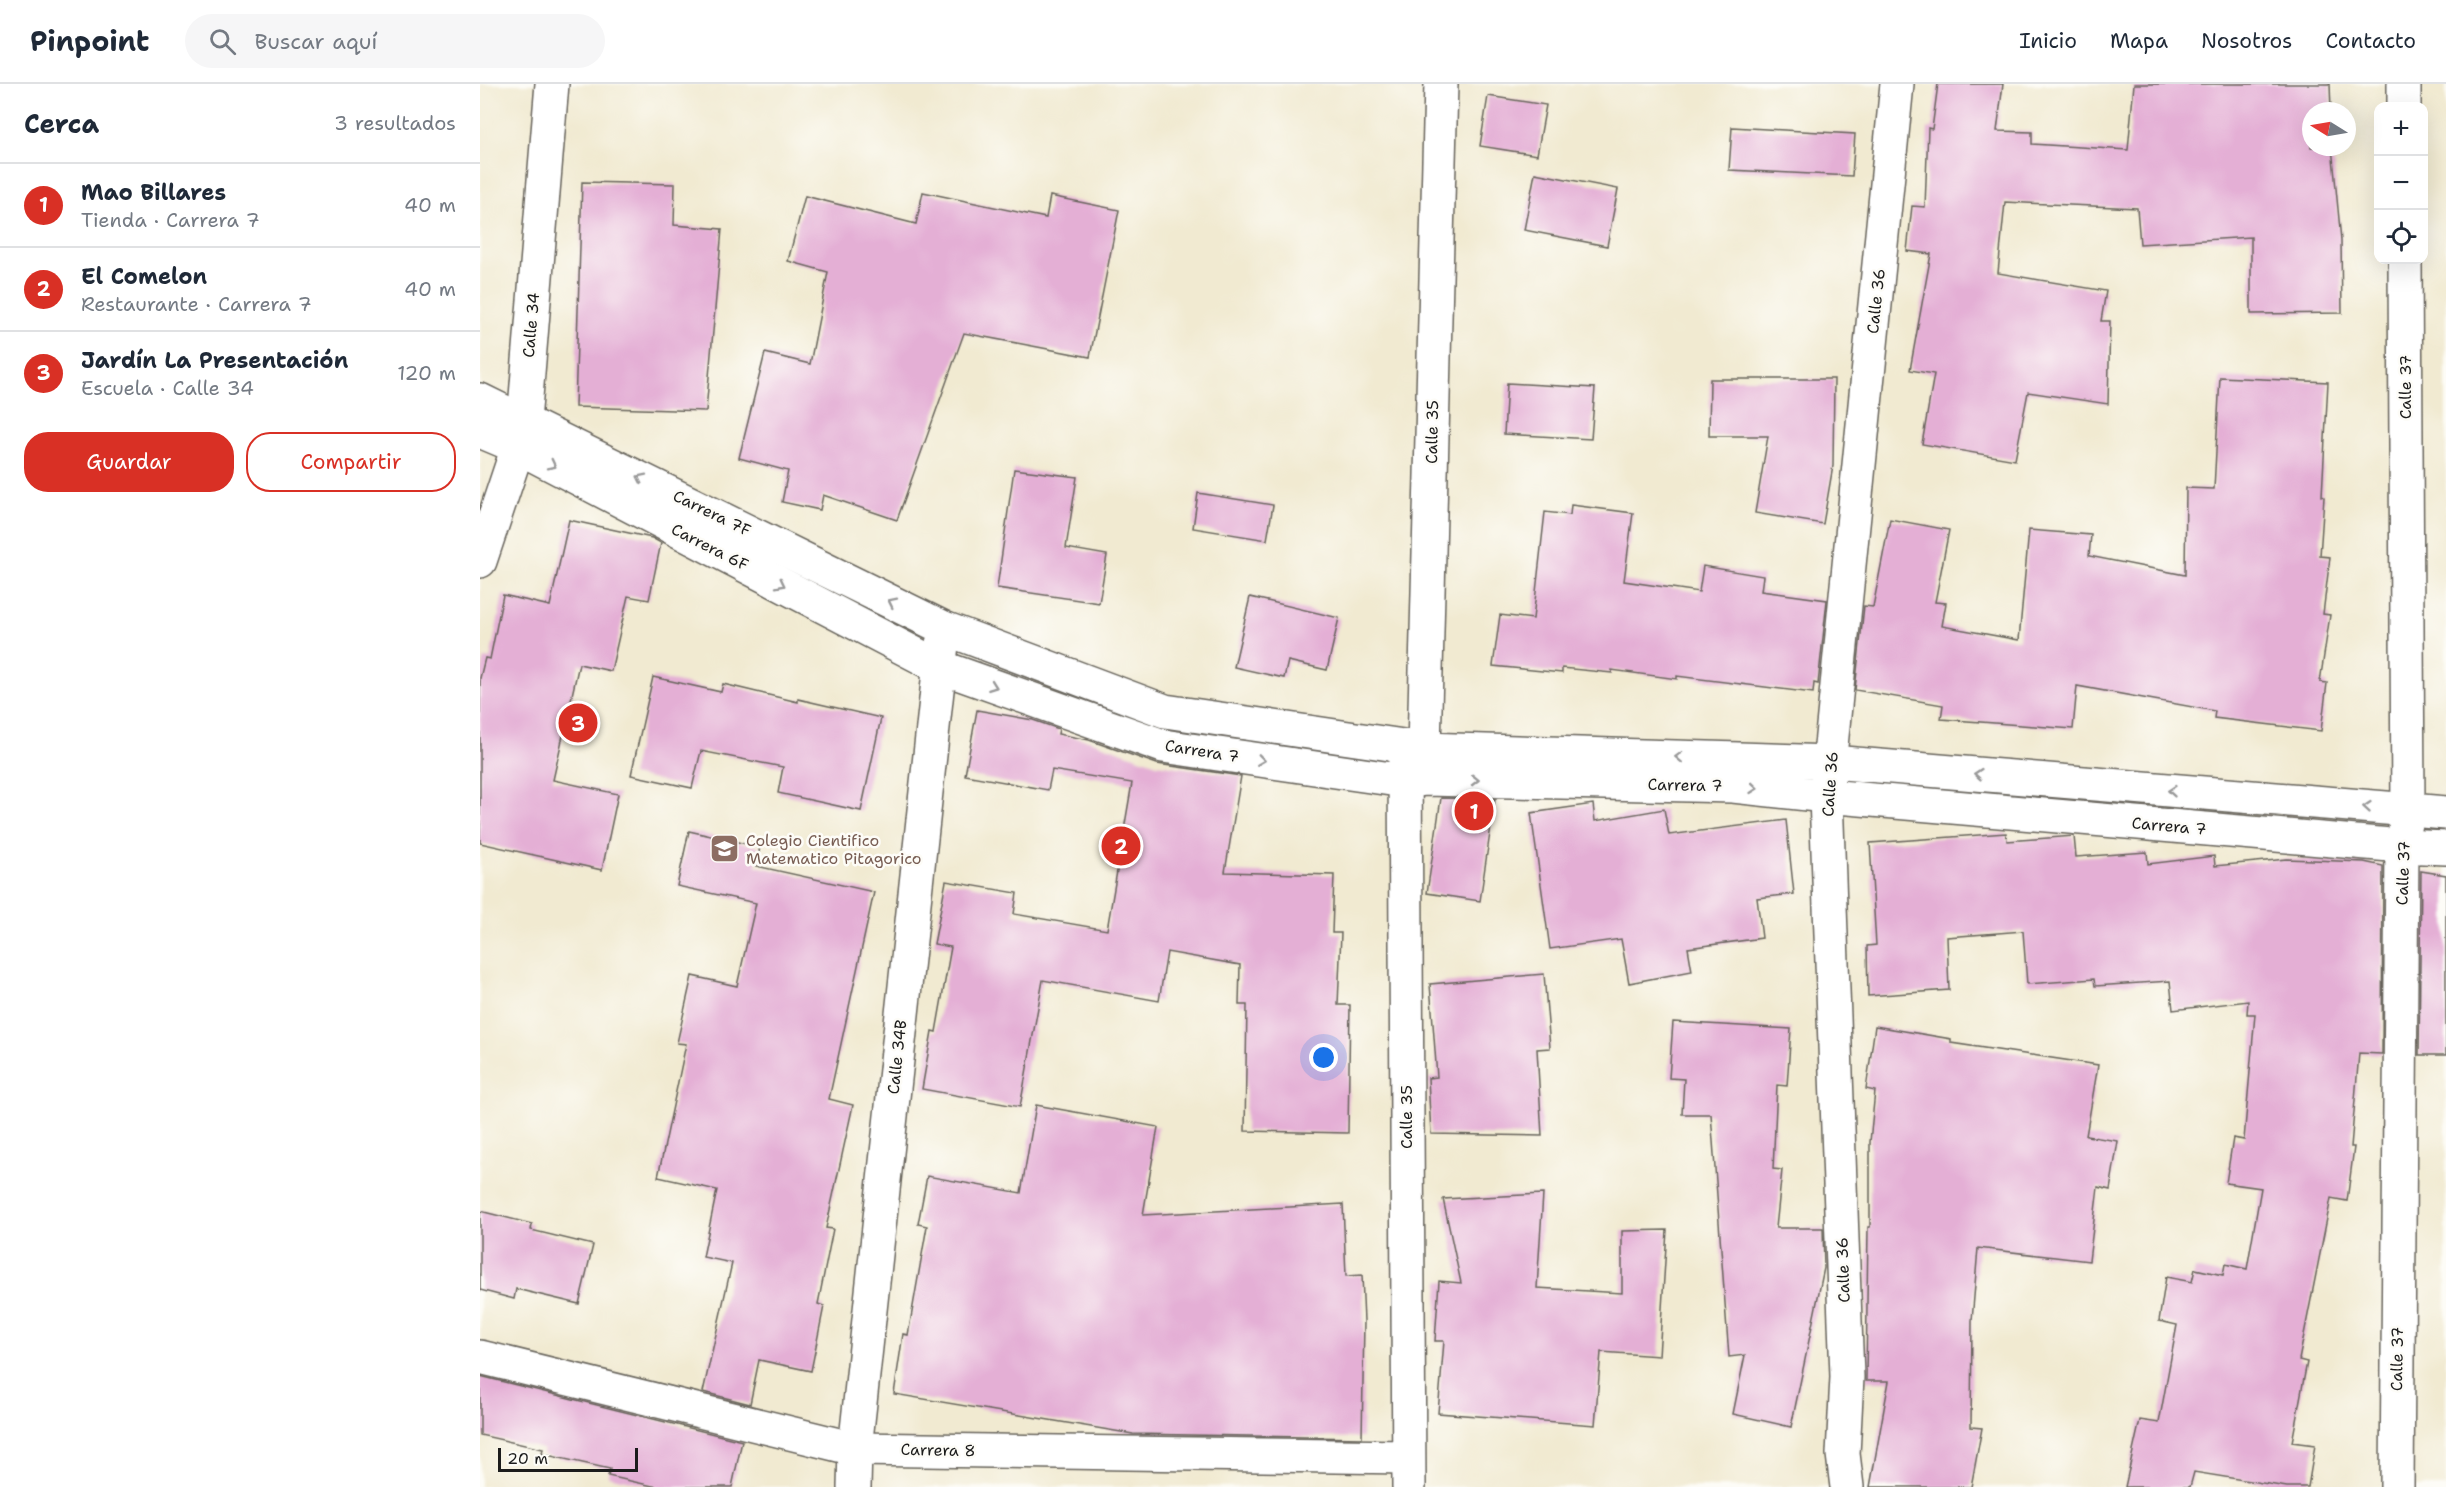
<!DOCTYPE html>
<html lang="es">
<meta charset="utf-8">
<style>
:root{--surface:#fff;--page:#f6f6f7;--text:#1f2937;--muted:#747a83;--line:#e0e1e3;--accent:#d93025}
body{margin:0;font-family:"Shantell Sans",sans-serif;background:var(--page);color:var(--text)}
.controls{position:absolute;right:18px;top:18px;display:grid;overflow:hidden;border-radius:12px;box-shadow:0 6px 24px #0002}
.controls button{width:54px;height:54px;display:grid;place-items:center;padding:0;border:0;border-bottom:2px solid var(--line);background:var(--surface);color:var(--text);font:30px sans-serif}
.compass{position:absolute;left:1822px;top:18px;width:54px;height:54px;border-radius:50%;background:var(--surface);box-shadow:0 6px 24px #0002;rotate:281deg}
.scale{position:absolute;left:18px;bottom:15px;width:140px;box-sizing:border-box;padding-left:6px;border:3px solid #1c1c1c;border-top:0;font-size:16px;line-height:21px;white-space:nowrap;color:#1c1c1c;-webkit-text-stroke:4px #fdfcf7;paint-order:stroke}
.you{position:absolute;left:844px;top:974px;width:21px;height:21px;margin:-15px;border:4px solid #fff;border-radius:50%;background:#1a73e8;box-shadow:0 0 0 9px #1a73e833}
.badge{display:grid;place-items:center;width:39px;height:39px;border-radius:50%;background:var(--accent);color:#fff;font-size:20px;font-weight:700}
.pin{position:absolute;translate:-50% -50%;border:3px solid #fff;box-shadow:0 2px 6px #0006}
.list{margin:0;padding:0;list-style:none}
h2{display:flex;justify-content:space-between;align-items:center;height:78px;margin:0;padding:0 24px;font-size:26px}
h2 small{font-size:20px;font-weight:400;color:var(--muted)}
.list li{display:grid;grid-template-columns:39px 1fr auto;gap:18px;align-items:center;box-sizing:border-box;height:84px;padding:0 24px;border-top:2px solid var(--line)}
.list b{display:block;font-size:22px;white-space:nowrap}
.list p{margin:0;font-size:20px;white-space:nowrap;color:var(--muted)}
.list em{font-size:20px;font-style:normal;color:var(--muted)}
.actions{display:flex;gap:12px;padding:18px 24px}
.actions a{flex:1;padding:14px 0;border:2px solid var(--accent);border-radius:24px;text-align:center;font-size:21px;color:var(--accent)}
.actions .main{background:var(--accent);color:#fff}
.icon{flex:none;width:33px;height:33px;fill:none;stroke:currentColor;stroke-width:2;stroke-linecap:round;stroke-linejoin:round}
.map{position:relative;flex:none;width:1966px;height:1403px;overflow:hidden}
header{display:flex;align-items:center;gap:36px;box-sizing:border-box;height:84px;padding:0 30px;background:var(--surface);border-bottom:2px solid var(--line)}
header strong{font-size:28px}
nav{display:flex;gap:33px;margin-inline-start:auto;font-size:21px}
.search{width:420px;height:54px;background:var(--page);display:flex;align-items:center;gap:15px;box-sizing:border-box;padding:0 21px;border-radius:33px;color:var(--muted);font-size:22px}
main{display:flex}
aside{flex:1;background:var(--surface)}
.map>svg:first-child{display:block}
</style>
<header>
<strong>Pinpoint</strong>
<div class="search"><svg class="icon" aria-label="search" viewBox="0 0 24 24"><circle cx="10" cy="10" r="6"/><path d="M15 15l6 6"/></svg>Buscar aquí</div>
<nav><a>Inicio</a><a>Mapa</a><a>Nosotros</a><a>Contacto</a></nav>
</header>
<main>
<aside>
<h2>Cerca<small>3 resultados</small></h2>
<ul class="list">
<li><span class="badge">1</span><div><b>Mao Billares</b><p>Tienda · Carrera 7</p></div><em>40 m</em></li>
<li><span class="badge">2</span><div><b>El Comelon</b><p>Restaurante · Carrera 7</p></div><em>40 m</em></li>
<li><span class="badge">3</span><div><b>Jardín La Presentación</b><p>Escuela · Calle 34</p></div><em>120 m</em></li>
</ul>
<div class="actions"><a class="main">Guardar</a><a>Compartir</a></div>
</aside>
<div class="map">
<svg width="1966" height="1403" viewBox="0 0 1966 1403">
<rect width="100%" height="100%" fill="#fdfcf7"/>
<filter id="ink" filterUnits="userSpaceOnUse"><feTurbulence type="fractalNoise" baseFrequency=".0167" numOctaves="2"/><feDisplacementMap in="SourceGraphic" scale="12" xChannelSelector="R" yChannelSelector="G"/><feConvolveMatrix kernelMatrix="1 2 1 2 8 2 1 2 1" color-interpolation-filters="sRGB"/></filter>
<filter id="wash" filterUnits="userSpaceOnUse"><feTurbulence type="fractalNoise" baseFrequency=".008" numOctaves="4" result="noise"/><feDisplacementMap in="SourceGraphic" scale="24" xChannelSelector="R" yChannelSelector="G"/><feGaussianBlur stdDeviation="1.35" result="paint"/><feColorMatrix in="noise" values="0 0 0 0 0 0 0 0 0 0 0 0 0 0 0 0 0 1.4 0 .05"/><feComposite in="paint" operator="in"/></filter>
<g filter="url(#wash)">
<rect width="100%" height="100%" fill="#f1ead1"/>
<g id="blocks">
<!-- building -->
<g fill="#e4afd5">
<path d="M 1458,0 L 1523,0 L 1517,47 L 1552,48 L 1552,60 L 1648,66 L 1654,0 L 1850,0 L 1851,27 L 1831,27 L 1831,63 L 1852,63 L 1861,156 L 1862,229 L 1771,230 L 1771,153 L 1660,160 L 1657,124 L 1525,118 L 1518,189 L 1626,207 L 1621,237 L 1630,237 L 1628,320 L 1548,308 L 1535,376 L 1442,360 L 1454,290 L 1430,286 L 1451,170 L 1427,167 L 1432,122 L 1445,123 L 1448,44 L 1452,45 Z"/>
<path d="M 1008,12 L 1066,21 L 1057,71 L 1000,62 Z"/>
<path d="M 1252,43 L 1375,50 L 1372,92 L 1249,86 Z"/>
<path d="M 1055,89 L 1138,105 L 1127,162 L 1044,146 Z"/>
<path d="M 102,98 L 195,100 L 194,141 L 242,145 L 226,327 L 95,323 Z"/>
<path d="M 443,108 L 566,134 L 570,112 L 639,126 L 610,273 L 484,249 L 417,436 L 343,411 L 340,426 L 302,418 L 308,387 L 259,374 L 285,269 L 330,280 L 348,188 L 308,177 L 325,112 L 436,140 Z"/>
<path d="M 1740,293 L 1848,298 L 1842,412 L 1844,413 L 1840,472 L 1850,473 L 1843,530 L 1850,531 L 1840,598 L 1847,599 L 1841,647 L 1734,634 L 1735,627 L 1597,602 L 1593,645 L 1461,635 L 1463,621 L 1375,606 L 1384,522 L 1393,523 L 1410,435 L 1469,446 L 1455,518 L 1466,519 L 1462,542 L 1539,556 L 1549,446 L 1611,451 L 1609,472 L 1705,491 L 1706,404 L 1734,405 Z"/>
<path d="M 1230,295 L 1354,295 L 1353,382 L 1343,440 L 1275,429 L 1288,352 L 1229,352 Z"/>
<path d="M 1027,299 L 1115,304 L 1111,355 L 1024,350 Z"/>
<path d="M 534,385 L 597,393 L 586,464 L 627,471 L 619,519 L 517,504 Z"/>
<path d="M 718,409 L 793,421 L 787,456 L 713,444 Z"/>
<path d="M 1091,421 L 1153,429 L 1144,497 L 1219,508 L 1223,482 L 1283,492 L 1281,507 L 1347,516 L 1338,600 L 1334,599 L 1333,609 L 1197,592 L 1197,595 L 1132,586 L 1132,589 L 1082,584 L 1082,589 L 1013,582 L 1020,531 L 1053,535 L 1065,428 L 1090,431 Z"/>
<path d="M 89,436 L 172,454 L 181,459 L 169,516 L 148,512 L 131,587 L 99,580 L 73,696 L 138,710 L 122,786 L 0,759 L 0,594 L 5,574 L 10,575 L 23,511 L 70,522 Z"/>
<path d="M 770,513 L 859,534 L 847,586 L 808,577 L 804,594 L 754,583 Z"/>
<path d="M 173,593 L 241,608 L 243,600 L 318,618 L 318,615 L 401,634 L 381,727 L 298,709 L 303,683 L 221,667 L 212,704 L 151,691 Z"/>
<path d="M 497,626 L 553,636 L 579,645 L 578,650 L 609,656 L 677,680 L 761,692 L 745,788 L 854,791 L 852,849 L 861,849 L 858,921 L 870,921 L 868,1049 L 765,1047 L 767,921 L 759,921 L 760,881 L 687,868 L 679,917 L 563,896 L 540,1023 L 442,1005 L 452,947 L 456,948 L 471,863 L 454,860 L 466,797 L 537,809 L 534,830 L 627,846 L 652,699 L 572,686 L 568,706 L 485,691 Z"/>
<path d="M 961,714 L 1015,715 L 1000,817 L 947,809 Z"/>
<path d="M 1113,720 L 1115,737 L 1184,725 L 1189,751 L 1306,736 L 1314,810 L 1277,814 L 1282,854 L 1208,864 L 1212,887 L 1149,899 L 1141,855 L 1070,865 L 1051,729 Z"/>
<path d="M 209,747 L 280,763 L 276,782 L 394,808 L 349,1015 L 373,1021 L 346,1144 L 353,1145 L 338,1220 L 344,1222 L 331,1287 L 279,1276 L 270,1320 L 223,1308 L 252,1179 L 223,1173 L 237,1106 L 178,1093 L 206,960 L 197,959 L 212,892 L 257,902 L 276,819 L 197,802 Z"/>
<path d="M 1526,749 L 1527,757 L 1594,752 L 1596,773 L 1667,768 L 1668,780 L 1734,772 L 1735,782 L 1807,775 L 1884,778 L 1903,782 L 1902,970 L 1879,969 L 1871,1063 L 1874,1063 L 1867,1117 L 1851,1114 L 1819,1276 L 1827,1278 L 1812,1358 L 1835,1361 L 1828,1403 L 1807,1403 L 1714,1388 L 1710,1403 L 1645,1403 L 1660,1336 L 1679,1339 L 1697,1241 L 1679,1237 L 1686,1193 L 1712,1198 L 1715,1185 L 1743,1191 L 1745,1180 L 1767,1185 L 1781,1104 L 1746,1099 L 1753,1054 L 1764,1056 L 1775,930 L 1767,930 L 1768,917 L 1693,926 L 1690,897 L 1615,902 L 1614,895 L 1547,900 L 1543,847 L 1467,853 L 1469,906 L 1388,912 L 1387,862 L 1396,861 L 1390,759 Z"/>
<path d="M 1941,787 L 1966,791 L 1966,971 L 1939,971 Z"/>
<path d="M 1064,890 L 1070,964 L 1057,965 L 1062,1052 L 951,1050 L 948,994 L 957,993 L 950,900 Z"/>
<path d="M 1193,938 L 1311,945 L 1307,1002 L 1297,1001 L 1293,1085 L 1302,1086 L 1296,1144 L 1343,1144 L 1344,1184 L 1311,1343 L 1253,1330 L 1265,1271 L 1249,1273 L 1231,1030 L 1202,1030 L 1204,995 L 1189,994 Z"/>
<path d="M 1395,942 L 1471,955 L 1471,959 L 1618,981 L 1606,1052 L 1638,1057 L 1630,1106 L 1618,1103 L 1609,1177 L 1498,1164 L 1492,1237 L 1491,1343 L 1502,1344 L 1491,1403 L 1390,1403 L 1409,1297 L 1386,1297 L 1388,1143 L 1390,1143 L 1390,1058 L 1395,1007 L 1386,1005 Z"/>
<path d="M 556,1021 L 678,1043 L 663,1131 L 863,1120 L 866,1192 L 882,1191 L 884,1237 L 882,1354 L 653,1350 L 414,1310 L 423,1250 L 428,1251 L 447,1142 L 438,1140 L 447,1092 L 541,1109 Z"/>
<path d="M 1063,1110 L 1057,1204 L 1142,1209 L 1142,1147 L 1187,1146 L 1179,1272 L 1121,1268 L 1115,1341 L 958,1329 L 964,1257 L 955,1257 L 959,1197 L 981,1199 L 963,1115 Z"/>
<path d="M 0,1127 L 52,1140 L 51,1146 L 113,1161 L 99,1220 L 36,1205 L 34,1215 L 0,1206 Z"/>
<path d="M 0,1292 L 262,1357 L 252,1403 L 177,1403 L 128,1392 L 130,1385 L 62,1370 L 63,1365 L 0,1351 Z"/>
</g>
</g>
</g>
<g filter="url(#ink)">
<use href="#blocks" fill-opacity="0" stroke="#67645b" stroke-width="1.5"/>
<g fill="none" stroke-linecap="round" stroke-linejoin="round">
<defs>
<g id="minor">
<path d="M 1924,0 L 1924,22"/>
<path d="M 0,316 L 464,544 L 685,627 L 944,665 L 1351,678 L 1966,729"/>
<path d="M 0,347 L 38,363 L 458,582 L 683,662 L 925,697 L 946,695 L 1253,702 L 1346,712 L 1922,762 L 1966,764"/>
<path d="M 0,477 L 38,363 L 44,337 L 72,0"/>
<path d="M 925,676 L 929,1403"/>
<path d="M 945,688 L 944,665 L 961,0"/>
<path d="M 0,1273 L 375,1365 L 928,1373"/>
<path d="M 374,1403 L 375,1365 L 462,560"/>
<path d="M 1367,1403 L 1363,1370 L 1367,1293 L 1346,712 L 1417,0"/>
<path d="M 1917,1403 L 1922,762 L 1928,727 L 1925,176"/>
</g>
</defs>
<!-- minor casing -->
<use href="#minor" stroke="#67645b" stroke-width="36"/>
<!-- minor -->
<use href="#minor" stroke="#fff" stroke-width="33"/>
</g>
<!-- one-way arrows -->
<defs><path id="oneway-chevron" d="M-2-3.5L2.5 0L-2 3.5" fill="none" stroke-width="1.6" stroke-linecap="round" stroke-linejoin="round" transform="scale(1.5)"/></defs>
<g stroke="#999">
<use href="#oneway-chevron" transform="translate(72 381) rotate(27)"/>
<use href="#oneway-chevron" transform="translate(161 394) rotate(-154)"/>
<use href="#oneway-chevron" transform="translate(301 500) rotate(27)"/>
<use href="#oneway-chevron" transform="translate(412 518) rotate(-154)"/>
<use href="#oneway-chevron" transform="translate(513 602) rotate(20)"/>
<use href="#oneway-chevron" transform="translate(1199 673) rotate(-178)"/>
<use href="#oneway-chevron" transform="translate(781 676) rotate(8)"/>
<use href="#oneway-chevron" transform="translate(1498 690) rotate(-175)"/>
<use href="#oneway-chevron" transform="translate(995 696) rotate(1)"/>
<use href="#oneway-chevron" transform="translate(1274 704) rotate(6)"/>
<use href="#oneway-chevron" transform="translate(1692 707) rotate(-175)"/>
<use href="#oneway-chevron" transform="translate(1887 723) rotate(-175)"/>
</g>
</g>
<!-- icons -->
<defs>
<symbol id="school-square" viewBox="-11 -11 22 22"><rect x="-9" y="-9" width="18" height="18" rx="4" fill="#8d6e63" stroke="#fdfcf7"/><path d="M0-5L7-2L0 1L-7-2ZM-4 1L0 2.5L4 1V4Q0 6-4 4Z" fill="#fff"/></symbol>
</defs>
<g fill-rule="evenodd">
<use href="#school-square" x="228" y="748" width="33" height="33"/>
</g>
<g text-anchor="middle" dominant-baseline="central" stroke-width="5" stroke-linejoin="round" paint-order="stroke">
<!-- street labels -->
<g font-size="16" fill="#1c1c1c" stroke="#fdfcf7">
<text transform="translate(1396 217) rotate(-84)">Calle 36</text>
<text transform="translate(51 241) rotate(-85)">Calle 34</text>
<text transform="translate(1925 303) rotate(-90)">Calle 37</text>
<text transform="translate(952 348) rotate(-89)">Calle 35</text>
<text transform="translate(232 429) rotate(26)">Carrera 7F</text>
<text transform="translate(230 463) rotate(27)">Carrera 6F</text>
<text transform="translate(722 667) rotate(9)">Carrera 7</text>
<text transform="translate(1350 700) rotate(-86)">Calle 36</text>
<text transform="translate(1205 701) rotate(1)">Carrera 7</text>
<text transform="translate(1689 742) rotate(5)">Carrera 7</text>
<text transform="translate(1923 789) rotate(-88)">Calle 37</text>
<text transform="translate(417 973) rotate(-84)">Calle 34B</text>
<text transform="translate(926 1033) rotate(-90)">Calle 35</text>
<text transform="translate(1363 1186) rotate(-92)">Calle 36</text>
<text transform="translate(1917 1275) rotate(-89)">Calle 37</text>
<text transform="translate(458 1366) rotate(1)">Carrera 8</text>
</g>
<!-- education labels -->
<g font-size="16" fill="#785e54" stroke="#fdfcf7" text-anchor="start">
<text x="266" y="756">Colegio Cientifico<tspan x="266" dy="18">Matematico Pitagorico</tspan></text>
</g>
</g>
</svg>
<div class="controls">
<button>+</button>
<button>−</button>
<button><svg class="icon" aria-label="locate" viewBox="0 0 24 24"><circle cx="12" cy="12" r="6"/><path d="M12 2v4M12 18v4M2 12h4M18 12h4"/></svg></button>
</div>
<svg class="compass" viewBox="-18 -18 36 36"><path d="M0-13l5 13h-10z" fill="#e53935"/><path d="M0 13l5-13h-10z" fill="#747a83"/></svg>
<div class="scale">20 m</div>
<div class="you"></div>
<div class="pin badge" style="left:994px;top:727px">1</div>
<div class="pin badge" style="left:641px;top:762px">2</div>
<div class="pin badge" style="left:98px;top:639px">3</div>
</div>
</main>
